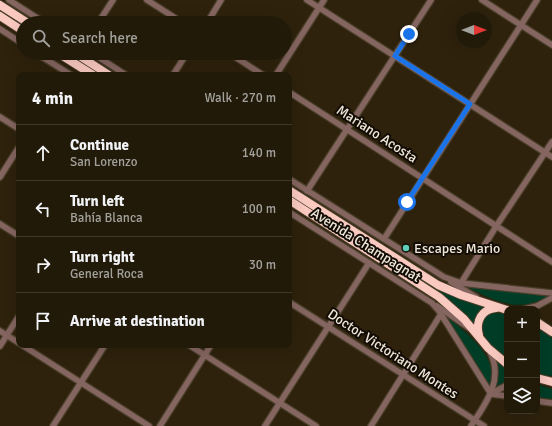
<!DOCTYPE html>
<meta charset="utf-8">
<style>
:root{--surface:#221a09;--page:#2a2312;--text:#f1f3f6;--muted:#a2a19c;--line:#3f382a}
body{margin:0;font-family:Signika,sans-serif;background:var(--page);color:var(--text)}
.controls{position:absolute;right:12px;bottom:12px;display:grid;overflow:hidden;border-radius:8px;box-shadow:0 4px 16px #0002}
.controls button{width:36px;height:36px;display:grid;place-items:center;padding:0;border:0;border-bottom:1px solid var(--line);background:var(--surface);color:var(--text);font:20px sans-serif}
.compass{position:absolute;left:456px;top:12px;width:36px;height:36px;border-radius:50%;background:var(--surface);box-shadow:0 4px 16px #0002;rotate:90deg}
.stop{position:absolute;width:12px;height:12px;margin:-9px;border:3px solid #1a73e8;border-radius:50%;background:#fff}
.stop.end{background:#1a73e8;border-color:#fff;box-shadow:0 1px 4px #0008}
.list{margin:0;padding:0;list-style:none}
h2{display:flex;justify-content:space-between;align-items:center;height:52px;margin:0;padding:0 16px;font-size:17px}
h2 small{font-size:13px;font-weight:400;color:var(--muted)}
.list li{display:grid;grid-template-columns:26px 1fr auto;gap:12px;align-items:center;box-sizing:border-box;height:56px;padding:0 16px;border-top:1px solid var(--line)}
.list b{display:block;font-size:15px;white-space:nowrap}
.list p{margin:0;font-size:13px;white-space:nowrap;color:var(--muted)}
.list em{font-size:13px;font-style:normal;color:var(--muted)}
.icon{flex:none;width:22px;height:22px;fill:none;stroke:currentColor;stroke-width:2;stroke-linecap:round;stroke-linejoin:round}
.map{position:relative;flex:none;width:552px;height:426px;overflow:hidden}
.search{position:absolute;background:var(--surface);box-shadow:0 4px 16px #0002;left:16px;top:16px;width:276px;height:44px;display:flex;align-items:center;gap:10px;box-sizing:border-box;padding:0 14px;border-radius:22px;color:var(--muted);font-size:15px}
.panel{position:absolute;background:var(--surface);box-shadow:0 4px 16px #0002;left:16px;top:72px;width:276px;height:276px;border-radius:8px}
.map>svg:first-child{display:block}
</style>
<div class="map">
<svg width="552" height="426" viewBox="0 0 552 426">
<rect width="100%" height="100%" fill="#2e220c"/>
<!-- green -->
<g fill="#003d27">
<path d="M 289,193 L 441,290 L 452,296 L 484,306 L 476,316 L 473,324 L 457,307 L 439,292 L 289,196 Z"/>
<path d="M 463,285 L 549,295 C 520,316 491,299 463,285 Z"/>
<path d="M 495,313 L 507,314 L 507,360 C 495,350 481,339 482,322 L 487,315 Z"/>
<path d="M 445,316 C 461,327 487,349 491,368 C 492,375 491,381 489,387 Z"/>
<path d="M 537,326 L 552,338 L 552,376 L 537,374 Z"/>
<path d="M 497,362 L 507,368 L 507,382 L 494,390 L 497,376 Z"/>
<path d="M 537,384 L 552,389 L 552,399 L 537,397 Z"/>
</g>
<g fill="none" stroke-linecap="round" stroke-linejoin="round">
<defs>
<g id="minor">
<path d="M 9,0 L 45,23"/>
<path d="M 147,0 L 183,23"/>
<path d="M 307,0 L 552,157"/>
<path d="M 482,0 L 552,45"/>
<path d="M 98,23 L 113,0"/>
<path d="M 207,23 L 221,0"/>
<path d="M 0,29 L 23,44"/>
<path d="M 36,53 L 71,75"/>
<path d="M 92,53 L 126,75"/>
<path d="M 229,53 L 263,75"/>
<path d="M 173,75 L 187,53"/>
<path d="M 276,75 L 324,0"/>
<path d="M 289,92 L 552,262"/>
<path d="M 0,117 L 19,129"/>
<path d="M 0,177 L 19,147"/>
<path d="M 289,179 L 444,277 L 461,283 L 552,293"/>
<path d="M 307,191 L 431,0"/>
<path d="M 289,212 L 432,303 L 439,311 L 491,394"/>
<path d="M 0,224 L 19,236"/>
<path d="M 384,239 L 537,0"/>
<path d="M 451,282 L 476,297"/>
<path d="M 461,283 L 497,225 L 552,142"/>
<path d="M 289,302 L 484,426"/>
<path d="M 437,306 L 469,328"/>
<path d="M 525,309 L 537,306 L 552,298"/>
<path d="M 0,331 L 19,343"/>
<path d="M 22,345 L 149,426"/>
<path d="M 189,345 L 316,426"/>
<path d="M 0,346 L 19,316"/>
<path d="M 491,394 L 507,385"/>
<path d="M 491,394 L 507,396"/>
<path d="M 537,401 L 552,403"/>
<path d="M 53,426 L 105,345"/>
<path d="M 160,426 L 211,345"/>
<path d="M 265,426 L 369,263"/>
<path d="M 371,426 L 441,314"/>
<path d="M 471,426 C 486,403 504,380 490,352"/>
</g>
<g id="highway">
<path d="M 0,5 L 28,23"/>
<path d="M 0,16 L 23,31"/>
<path d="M 58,53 L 93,75"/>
<path d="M 75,53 L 109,75"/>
<path d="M 289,190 L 438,285 L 461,295 L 507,310"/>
<path d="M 289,200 L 439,297 L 464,319 L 488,348 L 507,364"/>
<path d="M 537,322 L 552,332"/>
<path d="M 479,335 C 475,321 482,309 496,308"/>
<path d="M 537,378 L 552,382"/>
</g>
</defs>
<!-- minor casing -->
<use href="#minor" stroke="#493e29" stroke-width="8"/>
<!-- highway casing -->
<use href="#highway" stroke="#493e29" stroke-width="10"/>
<!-- minor -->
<use href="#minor" stroke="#856560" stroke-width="5.5"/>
<!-- highway -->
<use href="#highway" stroke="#facac1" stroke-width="8"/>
</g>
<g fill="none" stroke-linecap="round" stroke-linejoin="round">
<!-- route -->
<path stroke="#1a73e8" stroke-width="5" d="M 407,202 L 470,104 L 395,56 L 409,34"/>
</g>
<!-- markers -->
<circle fill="#5eceb8" stroke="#120c04" stroke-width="1.5" cx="406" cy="248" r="4"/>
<g text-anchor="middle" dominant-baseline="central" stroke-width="4" stroke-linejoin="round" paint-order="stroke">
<!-- street labels -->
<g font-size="14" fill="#efe7d9" stroke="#120c04">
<text transform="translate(377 134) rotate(33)">Mariano Acosta</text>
<text transform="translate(366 245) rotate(32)">Avenida Champagnat</text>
<text transform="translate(393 354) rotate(33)">Doctor Victoriano Montes</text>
</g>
<!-- poi labels -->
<g font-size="14" fill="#efe7d9" stroke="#120c04" text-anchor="start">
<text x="414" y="248">Escapes Mario</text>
</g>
</g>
</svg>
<div class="controls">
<button>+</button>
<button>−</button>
<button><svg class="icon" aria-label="layers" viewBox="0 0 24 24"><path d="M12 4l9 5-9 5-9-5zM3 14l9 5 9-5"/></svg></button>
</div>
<svg class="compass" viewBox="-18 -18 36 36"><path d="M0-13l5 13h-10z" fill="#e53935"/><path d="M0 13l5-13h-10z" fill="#a2a19c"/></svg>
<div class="stop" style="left:407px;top:202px"></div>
<div class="stop end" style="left:409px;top:34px"></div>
<div class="search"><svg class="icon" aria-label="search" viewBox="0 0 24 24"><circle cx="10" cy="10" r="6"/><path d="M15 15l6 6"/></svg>Search here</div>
<section class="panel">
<h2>4 min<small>Walk · 270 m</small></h2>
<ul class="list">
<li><svg class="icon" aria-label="ahead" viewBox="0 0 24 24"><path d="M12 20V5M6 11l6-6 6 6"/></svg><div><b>Continue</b><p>San Lorenzo</p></div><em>140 m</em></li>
<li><svg class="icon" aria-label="left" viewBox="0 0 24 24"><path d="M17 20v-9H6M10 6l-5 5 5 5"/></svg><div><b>Turn left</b><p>Bahía Blanca</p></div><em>100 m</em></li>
<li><svg class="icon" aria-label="right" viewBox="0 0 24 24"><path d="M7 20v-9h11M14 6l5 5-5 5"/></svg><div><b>Turn right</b><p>General Roca</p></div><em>30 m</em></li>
<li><svg class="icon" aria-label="arrive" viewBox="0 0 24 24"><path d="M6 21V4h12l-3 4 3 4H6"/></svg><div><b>Arrive at destination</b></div></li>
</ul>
</section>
</div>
